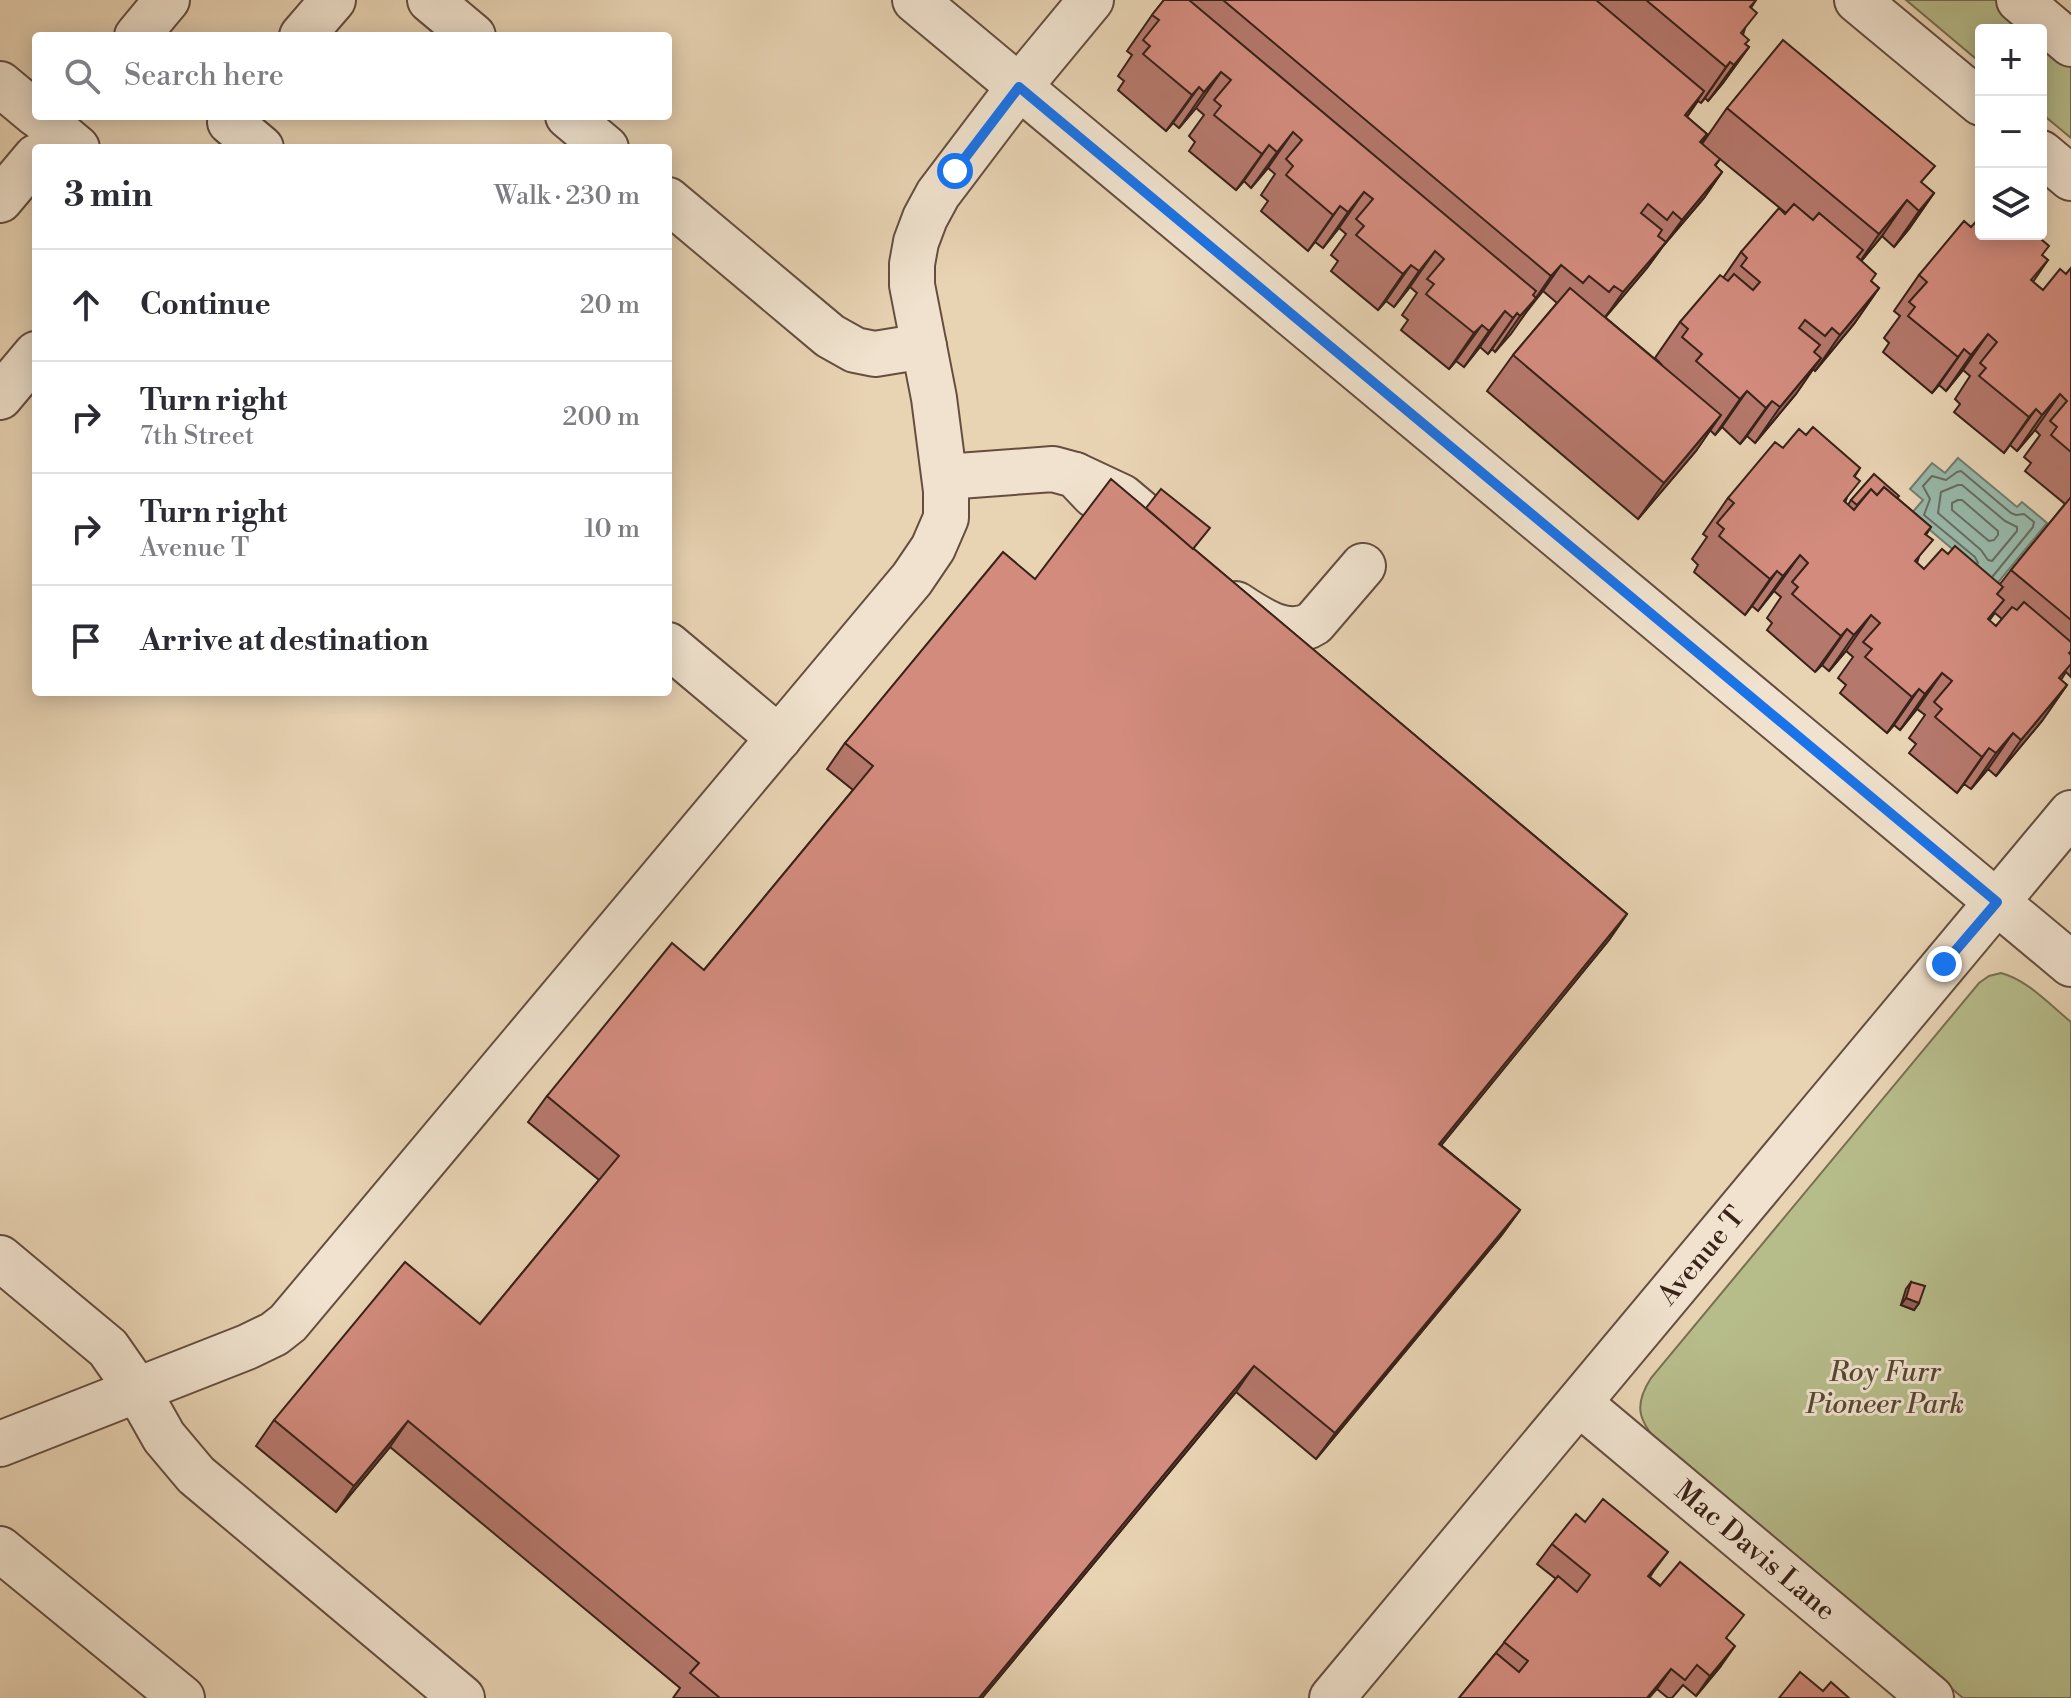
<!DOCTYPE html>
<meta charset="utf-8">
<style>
:root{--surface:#fff;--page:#f2f2f3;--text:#2b2b33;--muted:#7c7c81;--line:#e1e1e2}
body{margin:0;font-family:"Libre Bodoni",serif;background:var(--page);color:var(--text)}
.controls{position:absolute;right:24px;top:24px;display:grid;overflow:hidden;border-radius:8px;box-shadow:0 4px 20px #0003}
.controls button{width:72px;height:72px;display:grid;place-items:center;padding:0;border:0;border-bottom:2px solid var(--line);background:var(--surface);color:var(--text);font:40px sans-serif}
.stop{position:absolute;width:24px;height:24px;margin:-18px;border:6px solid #1a73e8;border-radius:50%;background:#fff}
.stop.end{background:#1a73e8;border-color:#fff;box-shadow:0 2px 8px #0008}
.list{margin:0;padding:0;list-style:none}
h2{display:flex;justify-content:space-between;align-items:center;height:104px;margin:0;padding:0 32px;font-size:34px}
h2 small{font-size:26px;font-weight:400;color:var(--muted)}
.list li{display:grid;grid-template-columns:52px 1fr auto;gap:24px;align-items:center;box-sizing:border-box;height:112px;padding:0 32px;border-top:2px solid var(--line)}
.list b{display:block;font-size:30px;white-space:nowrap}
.list p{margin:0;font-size:26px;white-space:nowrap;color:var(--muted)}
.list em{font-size:26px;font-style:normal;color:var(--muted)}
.icon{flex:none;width:44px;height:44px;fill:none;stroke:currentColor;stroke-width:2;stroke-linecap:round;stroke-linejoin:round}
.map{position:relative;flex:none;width:2071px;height:1698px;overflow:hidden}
.search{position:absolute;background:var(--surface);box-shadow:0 4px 20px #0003;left:32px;top:32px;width:640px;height:88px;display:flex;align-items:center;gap:20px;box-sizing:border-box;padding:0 28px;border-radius:8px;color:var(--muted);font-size:30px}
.panel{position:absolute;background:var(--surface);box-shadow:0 4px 20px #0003;left:32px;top:144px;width:640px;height:552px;border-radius:8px}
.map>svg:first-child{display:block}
</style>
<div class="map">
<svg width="2071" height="1698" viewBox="0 0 2071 1698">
<rect width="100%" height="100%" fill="#e8d3b3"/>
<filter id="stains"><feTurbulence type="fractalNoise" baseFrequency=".0025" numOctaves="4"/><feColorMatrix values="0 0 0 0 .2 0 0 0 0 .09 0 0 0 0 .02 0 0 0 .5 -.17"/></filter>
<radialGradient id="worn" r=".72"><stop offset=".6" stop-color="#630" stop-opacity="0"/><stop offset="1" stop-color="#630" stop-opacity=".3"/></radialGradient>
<!-- green -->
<g fill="#b7bc8b" stroke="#786f52" stroke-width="2">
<path d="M 1906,0 L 2005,0 L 2041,30 L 1981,30 L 1981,63 Z"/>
<path d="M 2041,30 L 2071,55 L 2071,138 L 2041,113 Z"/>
<path d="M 2001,973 C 2028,980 2050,1005 2071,1022 L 2071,1698 L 1963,1698 L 1658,1443 C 1639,1420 1633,1406 1651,1378 L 1979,983 L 1989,976 Z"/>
</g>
<!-- water -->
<path fill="#98b8a9" stroke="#727c6f" stroke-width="2" d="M 1958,458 L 2017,507 L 2022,502 L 2047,523 L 1991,591 L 1970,564 L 1911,514 L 1923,500 L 1910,489 L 1932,463 L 1945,473 Z"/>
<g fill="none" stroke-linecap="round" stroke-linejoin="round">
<!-- shore -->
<g stroke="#686d61" stroke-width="2">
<path d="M 1958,485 L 1962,485 L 2005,521 L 2017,527 L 2017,531 L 1992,561 L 1988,560 L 1981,550 L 1938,513 L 1941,492 Z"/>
<path d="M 1958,500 L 1962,500 L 1998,531 L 1998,535 L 1994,540 L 1989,541 L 1952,510 L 1952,503 Z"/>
<path d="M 1978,563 L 1975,557 L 1924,515 L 1930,499 L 1923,486 L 1932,476 L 1946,480 L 1957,472 L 1961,471 L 2011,513 L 2016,515 L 2024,514 L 2034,522 L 2033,527 L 1993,576"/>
</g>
<defs>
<g id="minor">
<path d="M 430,0 L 473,36"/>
<path d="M 915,0 L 2071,964"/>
<path d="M 1857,0 L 1981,103"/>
<path d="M 2019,0 L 2071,44"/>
<path d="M 137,36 L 167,0"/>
<path d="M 302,36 L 333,0"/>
<path d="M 0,84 L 36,114"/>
<path d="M 39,116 L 77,148"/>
<path d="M 235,116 L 230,122 L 261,148"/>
<path d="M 568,116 L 606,148"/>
<path d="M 2041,153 L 2071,178"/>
<path d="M 0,200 L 36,157"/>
<path d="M 668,200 L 830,336 L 855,350 L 875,354 L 924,346"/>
<path d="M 0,397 L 36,354"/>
<path d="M 1075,475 L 1122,497 L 1153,523"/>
<path d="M 945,477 L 1053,469 L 1075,475 L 1094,495"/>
<path d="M 1236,604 C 1259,619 1288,640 1314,623 L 1363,566"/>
<path d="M 668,645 L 779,738"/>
<path d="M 0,1258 L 108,1348 L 138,1391 L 164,1437 L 196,1475 L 462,1698"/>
<path id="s1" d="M 1579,1403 L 1931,1698"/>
<path d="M 0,1444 L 247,1347 L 274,1334 L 288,1323 L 912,579 L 933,548 L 946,518 L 946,491 L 934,398 L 912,285 L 912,264 L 916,242 L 925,218 L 938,194 L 1019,87 L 1091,0"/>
<path d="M 0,1549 L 182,1698"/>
<path id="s2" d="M 1332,1698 L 2071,813"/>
</g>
</defs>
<!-- minor casing -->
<use href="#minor" stroke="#654e40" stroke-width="48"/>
<!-- minor -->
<use href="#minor" stroke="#f0e2ce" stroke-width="44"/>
</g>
<!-- wall -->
<g fill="#b5786c" stroke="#392219" stroke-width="2" fill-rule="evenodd">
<path d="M 1164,0 L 1756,0 L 1751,8 L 1743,35 L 1745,44 L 1749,47 L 1723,83 L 1708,101 L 1705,98 L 1701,103 L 1698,101 L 1687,117 L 1707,134 L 1701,142 L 1702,144 L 1727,108 L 1923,184 L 1934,193 L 1909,229 L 1894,247 L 1882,236 L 1861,261 L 1871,281 L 1879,288 L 1854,324 L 1815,371 L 1813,369 L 1796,394 L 1755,443 L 1747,436 L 1740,444 L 1722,427 L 1715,435 L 1710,430 L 1696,451 L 1638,519 L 1487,391 L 1513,355 L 1557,303 L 1543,291 L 1495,352 L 1492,349 L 1488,354 L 1480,347 L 1464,367 L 1456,361 L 1449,369 L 1401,330 L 1408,320 L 1402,315 L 1417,293 L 1410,287 L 1394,307 L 1386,301 L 1378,310 L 1331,271 L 1338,261 L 1331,255 L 1346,234 L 1339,228 L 1323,248 L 1315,242 L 1308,251 L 1261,211 L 1268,201 L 1261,195 L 1275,174 L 1268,168 L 1251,188 L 1244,181 L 1236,190 L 1189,151 L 1195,142 L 1189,136 L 1204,115 L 1196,108 L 1179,128 L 1173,123 L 1166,131 L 1118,90 L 1124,81 L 1118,76 L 1132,55 L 1127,51 L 1152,15 ZM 1720,159 L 1786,213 L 1741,252 L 1723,278 L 1680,322 L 1655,358 L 1662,365 L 1605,317 L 1647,268 L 1663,246 L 1704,198 L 1722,172 L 1715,166 Z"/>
<path d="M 1971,227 L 2042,255 L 2048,260 L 2033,282 L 2043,290 L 2066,274 L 2071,268 L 2071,677 L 2066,672 L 2061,680 L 2067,685 L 2042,721 L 1996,776 L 1988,769 L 1971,789 L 1964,784 L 1957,793 L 1909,753 L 1916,744 L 1909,738 L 1925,715 L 1917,709 L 1900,730 L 1894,725 L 1887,733 L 1840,693 L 1846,685 L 1838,678 L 1853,657 L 1846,651 L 1829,671 L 1822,665 L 1815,672 L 1767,630 L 1772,623 L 1767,618 L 1781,597 L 1774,591 L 1758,611 L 1752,606 L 1745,615 L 1694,572 L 1698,565 L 1692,559 L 1707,537 L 1703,534 L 1728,498 L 1783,448 L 1806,435 L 1860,468 L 1855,476 L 1845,503 L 1848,505 L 1851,500 L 1897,498 L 1931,527 L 1926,535 L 1917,563 L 1924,569 L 1948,554 L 2000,584 L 2011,570 L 2065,504 L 2025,471 L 2031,463 L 2024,457 L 2040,435 L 2035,430 L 2017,451 L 2010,445 L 2004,453 L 1954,412 L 1960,404 L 1955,399 L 1970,376 L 1963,370 L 1946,391 L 1939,385 L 1932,393 L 1883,352 L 1889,343 L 1884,338 L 1900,316 L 1894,311 L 1919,275 ZM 1995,613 L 2002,619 L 1996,626 L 1989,621 Z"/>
<path d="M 1194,549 L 1627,914 L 1609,940 L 1441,1145 L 1520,1210 L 1501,1236 L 1316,1459 L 1236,1392 L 982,1698 L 673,1698 L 680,1688 L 390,1447 L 336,1512 L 256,1446 L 274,1420 L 480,1324 L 599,1180 L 528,1122 L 547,1096 L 704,970 L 853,790 L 827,769 L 845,743 L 1035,579 Z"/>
<path d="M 1911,1282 L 1919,1303 L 1914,1310 L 1901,1305 L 1906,1289 Z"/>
<path d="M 1585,1522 L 1653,1572 L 1650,1577 L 1727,1639 L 1721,1666 L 1696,1696 L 1683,1685 L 1672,1698 L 1668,1698 L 1657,1689 L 1459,1698 L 1556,1579 L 1537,1564 L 1552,1544 Z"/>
</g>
<!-- shaded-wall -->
<g fill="#936158" stroke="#392219" stroke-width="2">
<path d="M 1749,47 L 1723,83 L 1708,101 L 1734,65 Z"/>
<path d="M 1730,62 L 1705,98 L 1701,103 L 1726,67 Z"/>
<path d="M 1221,72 L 1196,108 L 1179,128 L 1204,92 Z"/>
<path d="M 1199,87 L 1173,123 L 1166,131 L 1192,95 Z"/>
<path d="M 1704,91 L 1686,118 L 1685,115 Z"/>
<path d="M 1293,132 L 1268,168 L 1251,188 L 1277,152 Z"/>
<path d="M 1269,145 L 1244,181 L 1236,190 L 1262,154 Z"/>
<path d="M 1722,172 L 1704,198 L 1663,246 L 1682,220 Z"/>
<path d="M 1364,192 L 1339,228 L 1323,248 L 1348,212 Z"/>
<path d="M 1934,193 L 1909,229 L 1894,247 L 1919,211 Z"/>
<path d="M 1907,200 L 1882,236 L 1854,270 L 1879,234 Z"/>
<path d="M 1340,206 L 1315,242 L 1308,251 L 1333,215 Z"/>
<path d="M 1666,242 L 1647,268 L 1604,319 L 1623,292 Z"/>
<path d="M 1435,251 L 1410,287 L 1394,307 L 1419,271 Z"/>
<path d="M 1411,265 L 1386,301 L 1378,310 L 1403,274 Z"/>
<path d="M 1561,265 L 1543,291 L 1533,302 L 1551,276 Z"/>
<path d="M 1879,288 L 1854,324 L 1815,371 L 1840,335 Z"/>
<path d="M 1536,298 L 1511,334 L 1495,352 L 1520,316 Z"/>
<path d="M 1505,311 L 1480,347 L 1464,367 L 1489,331 Z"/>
<path d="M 1517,313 L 1492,349 L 1488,354 L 1513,318 Z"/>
<path d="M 1482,325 L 1456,361 L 1449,369 L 1474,333 Z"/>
<path d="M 1988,334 L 1963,370 L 1946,391 L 1971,355 Z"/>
<path d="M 1964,349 L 1939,385 L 1932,393 L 1958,357 Z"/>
<path d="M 1821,358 L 1796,394 L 1755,443 L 1780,407 Z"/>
<path d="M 1747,391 L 1722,427 L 1715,435 L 1740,399 Z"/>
<path d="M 2060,394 L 2035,430 L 2017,451 L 2042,415 Z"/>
<path d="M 1772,401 L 1747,436 L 1740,444 L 1766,408 Z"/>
<path d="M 2036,409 L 2010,445 L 2004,453 L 2029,417 Z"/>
<path d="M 1721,415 L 1696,451 L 1638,519 L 1664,483 Z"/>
<path d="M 1800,555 L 1774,591 L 1758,611 L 1783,576 Z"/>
<path d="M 1777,571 L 1752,606 L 1745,615 L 1770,579 Z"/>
<path d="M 1871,615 L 1846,651 L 1829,671 L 1854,635 Z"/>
<path d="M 1847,629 L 1822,665 L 1815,672 L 1841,636 Z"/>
<path d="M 1942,673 L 1917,709 L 1900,730 L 1925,694 Z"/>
<path d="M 2067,685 L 2042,721 L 1996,776 L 2021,740 Z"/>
<path d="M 1919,689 L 1894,725 L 1887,733 L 1912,697 Z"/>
<path d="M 2013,733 L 1988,769 L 1971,789 L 1996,753 Z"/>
<path d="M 1989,748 L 1964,784 L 1957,793 L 1982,757 Z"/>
<path d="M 1627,914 L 1609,940 L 1421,1170 L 1439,1144 Z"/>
<path d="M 1520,1210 L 1501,1236 L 1316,1459 L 1335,1433 Z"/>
<path d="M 1906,1298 L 1919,1303 L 1914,1310 L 1901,1305 Z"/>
<path d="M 1254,1366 L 1236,1392 L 982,1698 L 979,1698 Z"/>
<path d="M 408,1421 L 390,1447 L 336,1512 L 354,1486 Z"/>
<path d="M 1668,1552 L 1653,1572 L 1634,1596 L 1648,1576 Z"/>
<path d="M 1735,1646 L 1721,1666 L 1696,1696 L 1710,1676 Z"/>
<path d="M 1671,1669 L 1657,1689 L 1649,1698 L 1647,1698 Z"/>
</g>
<!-- building -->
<g fill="#d28b7d" stroke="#392219" stroke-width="2">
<path d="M 1164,0 L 1189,0 L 1536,291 L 1533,295 L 1536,298 L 1520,316 L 1517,313 L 1513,318 L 1505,311 L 1489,331 L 1482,325 L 1474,333 L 1426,294 L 1434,284 L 1427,279 L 1444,259 L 1435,251 L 1419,271 L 1411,265 L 1403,274 L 1356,235 L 1364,226 L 1356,219 L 1373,199 L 1364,192 L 1348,212 L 1340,206 L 1333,215 L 1286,175 L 1293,166 L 1286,159 L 1302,140 L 1293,132 L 1277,152 L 1269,145 L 1262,154 L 1214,115 L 1221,106 L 1214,100 L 1231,80 L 1221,72 L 1204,92 L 1199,87 L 1192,95 L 1143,54 L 1150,46 L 1143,40 L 1159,20 L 1152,15 Z"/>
<path d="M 1223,0 L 1596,0 L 1704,91 L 1685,115 L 1707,134 L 1700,142 L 1720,159 L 1715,165 L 1722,172 L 1682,220 L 1673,212 L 1667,220 L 1648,204 L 1641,213 L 1662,230 L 1658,236 L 1666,242 L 1623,292 L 1614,286 L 1609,292 L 1589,276 L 1583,283 L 1561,265 L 1551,276 Z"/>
<path d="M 1646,0 L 1756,0 L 1750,7 L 1757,13 L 1741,33 L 1749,40 L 1745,44 L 1749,47 L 1734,65 L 1730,62 L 1726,67 Z"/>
<path d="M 1783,40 L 1935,166 L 1921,182 L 1934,193 L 1919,211 L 1907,200 L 1879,234 L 1727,108 Z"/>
<path d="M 1794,204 L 1813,220 L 1819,213 L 1863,250 L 1857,257 L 1876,274 L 1871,281 L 1879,288 L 1840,335 L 1832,328 L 1825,336 L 1805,320 L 1799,328 L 1820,345 L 1814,352 L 1821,358 L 1780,407 L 1772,401 L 1766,408 L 1747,391 L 1740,399 L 1696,361 L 1702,354 L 1682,337 L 1688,329 L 1680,322 L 1720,275 L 1728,281 L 1734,274 L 1753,290 L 1760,282 L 1741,266 L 1747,258 L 1741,252 L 1779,208 L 1785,214 Z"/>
<path d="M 1981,216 L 1981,234 L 2035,234 L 2049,246 L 2042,255 L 2048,260 L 2031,280 L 2043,290 L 2060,269 L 2066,274 L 2071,268 L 2071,452 L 2051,435 L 2057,427 L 2050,421 L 2067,401 L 2060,394 L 2042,415 L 2036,409 L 2029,417 L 1979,376 L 1986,368 L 1980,363 L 1997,342 L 1988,334 L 1971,355 L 1964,349 L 1958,357 L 1908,316 L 1915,307 L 1909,302 L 1927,282 L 1919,275 L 1964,221 L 1971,227 Z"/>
<path d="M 1570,288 L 1721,415 L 1664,483 L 1513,355 Z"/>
<path d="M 1813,427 L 1860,468 L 1854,476 L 1860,481 L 1844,501 L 1854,510 L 1871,489 L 1877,495 L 1884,487 L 1931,527 L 1925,534 L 1933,540 L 1915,561 L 1924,569 L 1942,549 L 1948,554 L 1955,546 L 2003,587 L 1997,594 L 2004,600 L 1988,619 L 1996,626 L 2012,607 L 2017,610 L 2024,602 L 2071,642 L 2071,651 L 2069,653 L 2071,655 L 2071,664 L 2059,678 L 2067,685 L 2021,740 L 2013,733 L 1996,753 L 1989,748 L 1982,757 L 1935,717 L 1942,709 L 1934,702 L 1952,681 L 1942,673 L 1925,694 L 1919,689 L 1912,697 L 1865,657 L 1872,649 L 1863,642 L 1880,623 L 1871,615 L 1854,635 L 1847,629 L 1841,636 L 1792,594 L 1798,587 L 1792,582 L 1808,563 L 1800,555 L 1783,576 L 1777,571 L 1770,579 L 1719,536 L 1724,529 L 1717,523 L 1734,503 L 1728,498 L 1775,442 L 1783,448 L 1799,429 L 1806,435 Z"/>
<path d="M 1874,474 L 1899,496 L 1897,498 L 1884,487 L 1877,495 L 1871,489 L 1857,505 L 1851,500 Z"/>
<path d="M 1111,479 L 1627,914 L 1439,1144 L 1520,1210 L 1335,1433 L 1254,1366 L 979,1698 L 720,1698 L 690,1673 L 699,1663 L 408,1421 L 354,1486 L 274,1420 L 405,1262 L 480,1324 L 619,1156 L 547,1096 L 672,943 L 704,970 L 873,766 L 845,743 L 1003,552 L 1035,579 Z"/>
<path d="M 1161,489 L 1210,528 L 1193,549 L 1146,508 Z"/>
<path d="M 2071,497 L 2071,620 L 2011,570 Z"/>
<path d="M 1911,1282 L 1925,1286 L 1919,1303 L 1906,1298 Z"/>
<path d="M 1603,1499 L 1668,1552 L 1648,1576 L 1660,1586 L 1680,1562 L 1744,1615 L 1726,1638 L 1735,1646 L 1710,1676 L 1697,1665 L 1685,1680 L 1671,1669 L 1647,1698 L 1459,1698 L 1496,1653 L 1519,1672 L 1528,1661 L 1504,1642 L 1558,1576 L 1577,1592 L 1590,1575 L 1552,1544 L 1576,1514 L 1585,1522 Z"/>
<path d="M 1800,1672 L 1823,1691 L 1831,1682 L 1849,1698 L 1779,1698 Z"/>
</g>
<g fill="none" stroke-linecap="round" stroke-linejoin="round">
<!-- route -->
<path stroke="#1a73e8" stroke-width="10" d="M 955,171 L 1019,87 L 1997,902 L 1944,964"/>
</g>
<g text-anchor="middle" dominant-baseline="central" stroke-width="6" stroke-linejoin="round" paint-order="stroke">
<!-- street labels -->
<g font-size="28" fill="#392219" stroke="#f0e2ce">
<text stroke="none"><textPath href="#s2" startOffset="576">Avenue T</textPath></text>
<text stroke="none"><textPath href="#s1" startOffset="230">Mac Davis Lane</textPath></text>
</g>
<!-- park labels -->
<g font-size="28" font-style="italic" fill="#584836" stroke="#f0e2ce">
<text x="1885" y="1372">Roy Furr<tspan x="1885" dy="32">Pioneer Park</tspan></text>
</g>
</g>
<rect width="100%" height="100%" filter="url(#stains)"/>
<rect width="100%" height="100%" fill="url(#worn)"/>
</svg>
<div class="controls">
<button>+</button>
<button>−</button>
<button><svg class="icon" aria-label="layers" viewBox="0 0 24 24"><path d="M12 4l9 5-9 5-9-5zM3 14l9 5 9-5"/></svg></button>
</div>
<div class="stop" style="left:955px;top:171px"></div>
<div class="stop end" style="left:1944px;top:964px"></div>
<div class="search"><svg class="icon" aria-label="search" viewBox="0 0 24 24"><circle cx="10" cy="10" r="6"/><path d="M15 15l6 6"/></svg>Search here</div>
<section class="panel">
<h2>3 min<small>Walk · 230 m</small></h2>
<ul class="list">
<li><svg class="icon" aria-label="ahead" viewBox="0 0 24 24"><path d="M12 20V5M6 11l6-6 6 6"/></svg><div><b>Continue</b></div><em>20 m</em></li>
<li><svg class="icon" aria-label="right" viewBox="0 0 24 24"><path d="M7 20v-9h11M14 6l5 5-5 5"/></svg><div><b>Turn right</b><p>7th Street</p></div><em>200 m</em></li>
<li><svg class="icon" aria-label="right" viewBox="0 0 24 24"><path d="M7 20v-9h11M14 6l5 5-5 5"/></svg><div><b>Turn right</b><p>Avenue T</p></div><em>10 m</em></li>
<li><svg class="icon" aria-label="arrive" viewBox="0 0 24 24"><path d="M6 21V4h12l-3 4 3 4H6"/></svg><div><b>Arrive at destination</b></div></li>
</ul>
</section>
</div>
